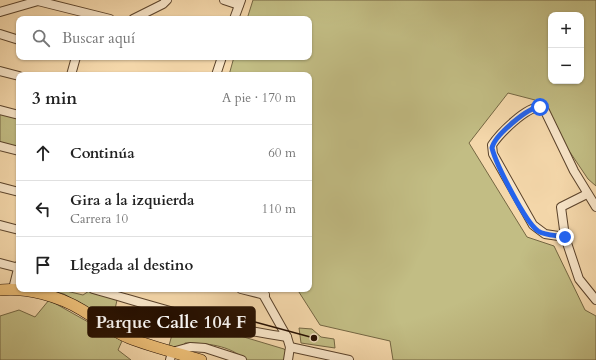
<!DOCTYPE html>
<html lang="es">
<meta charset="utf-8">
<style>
:root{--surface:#fff;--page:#f6f6f6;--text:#222;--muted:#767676;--line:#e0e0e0}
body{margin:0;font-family:Cardo,serif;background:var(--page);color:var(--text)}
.controls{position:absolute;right:12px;top:12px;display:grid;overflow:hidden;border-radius:8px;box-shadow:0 1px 3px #0004}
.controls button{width:36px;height:36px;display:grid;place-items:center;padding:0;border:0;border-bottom:1px solid var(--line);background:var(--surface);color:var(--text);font:20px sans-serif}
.stop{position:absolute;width:12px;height:12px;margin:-9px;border:3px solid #2563eb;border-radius:50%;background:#fff}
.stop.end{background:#2563eb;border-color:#fff;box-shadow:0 1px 4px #0008}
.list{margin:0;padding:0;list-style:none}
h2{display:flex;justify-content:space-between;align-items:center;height:52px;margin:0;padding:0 16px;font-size:17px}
h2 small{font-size:13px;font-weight:400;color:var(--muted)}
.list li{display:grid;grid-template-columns:26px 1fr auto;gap:12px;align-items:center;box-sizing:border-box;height:56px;padding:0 16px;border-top:1px solid var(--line)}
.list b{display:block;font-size:15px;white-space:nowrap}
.list p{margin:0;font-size:13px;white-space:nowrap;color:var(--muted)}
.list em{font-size:13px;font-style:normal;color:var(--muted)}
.icon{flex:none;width:22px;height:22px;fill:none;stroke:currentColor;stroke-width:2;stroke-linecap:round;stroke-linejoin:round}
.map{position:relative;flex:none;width:596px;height:360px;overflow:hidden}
.search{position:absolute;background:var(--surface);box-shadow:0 1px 3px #0004;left:16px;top:16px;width:296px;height:44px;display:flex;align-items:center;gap:10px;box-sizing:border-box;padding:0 14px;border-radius:8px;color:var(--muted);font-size:15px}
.panel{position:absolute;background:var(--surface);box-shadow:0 1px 3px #0004;left:16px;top:72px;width:296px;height:220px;border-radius:8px}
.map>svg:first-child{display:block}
</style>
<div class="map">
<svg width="596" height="360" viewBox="0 0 596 360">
<rect width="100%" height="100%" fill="#f4d7aa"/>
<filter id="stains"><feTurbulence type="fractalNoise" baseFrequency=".005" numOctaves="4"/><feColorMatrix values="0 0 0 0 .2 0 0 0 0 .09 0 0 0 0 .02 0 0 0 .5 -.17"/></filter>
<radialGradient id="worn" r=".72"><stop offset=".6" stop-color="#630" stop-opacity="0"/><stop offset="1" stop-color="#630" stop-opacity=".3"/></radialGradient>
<!-- green -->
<g fill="#c2bd84" stroke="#746642" fill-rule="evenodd">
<path d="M 253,0 L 596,0 L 596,186 L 588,179 L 535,100 L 508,93 L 469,143 L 527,237 L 554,246 L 585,310 L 596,316 L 596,360 L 393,360 L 390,341 L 320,325 L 297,289 L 309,289 L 309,75 L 229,75 L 234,57 L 309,57 L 309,19 L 247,19 ZM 551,15 L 581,15 L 581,81 L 551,81 Z"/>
<path d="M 0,110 L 19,115 L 19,154 L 0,149 Z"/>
<path d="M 45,289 L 58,289 L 83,295 L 89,291 L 117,300 L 112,323 L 64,294 Z"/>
<path d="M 49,300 L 122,341 L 118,350 L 131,360 L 0,360 L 0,316 L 19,310 L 35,317 Z"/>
<path d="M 177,317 L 284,349 L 287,352 L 286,360 L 245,360 C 230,345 206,343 185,343 L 182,347 L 168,349 Z"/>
<path d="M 299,328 L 312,329 L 321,337 L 334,339 L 335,348 L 301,343 Z"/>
</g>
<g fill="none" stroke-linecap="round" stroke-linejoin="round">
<defs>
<g id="minor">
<path d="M 224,0 L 239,5"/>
<path d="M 0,12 L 38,1 L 110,19"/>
<path d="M 133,19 L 163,4 L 167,0"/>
<path d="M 234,19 L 241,0"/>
<path d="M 0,34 L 19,40"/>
<path d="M 0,71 L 19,76"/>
<path d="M 71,75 L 76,57"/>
<path d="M 216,75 L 222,57"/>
<path d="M 0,110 L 19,115"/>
<path d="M 0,146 L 19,151"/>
<path d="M 0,187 L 19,192"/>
<path d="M 587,194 L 561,207 L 565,237 L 579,279 L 596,300"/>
<path d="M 0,225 L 19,230"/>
<path d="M 565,237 L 545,234 L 533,225 L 493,154 L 492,145 C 500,133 526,107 540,107 L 544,109 L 574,171 L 596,207"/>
<path d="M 0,263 L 19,268"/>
<path d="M 13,289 L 19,265"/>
<path d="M 93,289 C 157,307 221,328 287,337"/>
<path d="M 241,289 L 265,295"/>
<path d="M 260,289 L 287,337 L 290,347 L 288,360"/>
<path d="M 290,347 L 349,360"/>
<path d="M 170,360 L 172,352 L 190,347 L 205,348 L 242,360"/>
</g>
<path id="major" d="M 0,290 C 26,287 59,296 82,310 C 97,319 112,331 129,338 C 152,347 177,353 201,360"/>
</defs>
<!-- minor casing -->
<use href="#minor" stroke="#5a422a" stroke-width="10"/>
<!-- major casing -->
<use href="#major" stroke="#271000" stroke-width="12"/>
<!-- minor -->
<use href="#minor" stroke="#f8e5c8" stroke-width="8"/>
<!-- major -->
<use href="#major" stroke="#eabc75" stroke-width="11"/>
</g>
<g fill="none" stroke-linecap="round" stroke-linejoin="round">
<!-- route -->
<path stroke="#2563eb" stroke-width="5" d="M 540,107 C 528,107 494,136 492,148 C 496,164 525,222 538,231 C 546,236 557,235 565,237"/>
</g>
<!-- callouts -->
<path fill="none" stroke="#271000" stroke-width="1.5" d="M314 338L255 322"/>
<circle fill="#271000" stroke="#f8e5c8" stroke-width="1.5" cx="314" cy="338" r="4"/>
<rect fill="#271000" stroke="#271000" stroke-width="1.5" x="88" y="307" width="167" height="30" rx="4"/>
<g font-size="18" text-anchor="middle" font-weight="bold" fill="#fff">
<text x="171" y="328">Parque Calle 104 F</text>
</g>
<rect width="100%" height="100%" filter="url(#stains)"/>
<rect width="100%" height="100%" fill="url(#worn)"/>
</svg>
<div class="controls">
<button>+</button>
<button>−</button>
</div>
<div class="stop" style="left:540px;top:107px"></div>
<div class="stop end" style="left:565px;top:237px"></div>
<div class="search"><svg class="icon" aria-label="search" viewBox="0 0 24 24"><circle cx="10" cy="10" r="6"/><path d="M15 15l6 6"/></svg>Buscar aquí</div>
<section class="panel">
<h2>3 min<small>A pie · 170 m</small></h2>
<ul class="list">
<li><svg class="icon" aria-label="ahead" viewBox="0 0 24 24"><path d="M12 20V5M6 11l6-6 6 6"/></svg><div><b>Continúa</b></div><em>60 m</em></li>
<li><svg class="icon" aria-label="left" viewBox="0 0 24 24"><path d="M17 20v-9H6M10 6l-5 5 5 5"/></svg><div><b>Gira a la izquierda</b><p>Carrera 10</p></div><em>110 m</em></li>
<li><svg class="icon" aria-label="arrive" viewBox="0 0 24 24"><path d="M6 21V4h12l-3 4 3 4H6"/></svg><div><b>Llegada al destino</b></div></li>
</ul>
</section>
</div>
